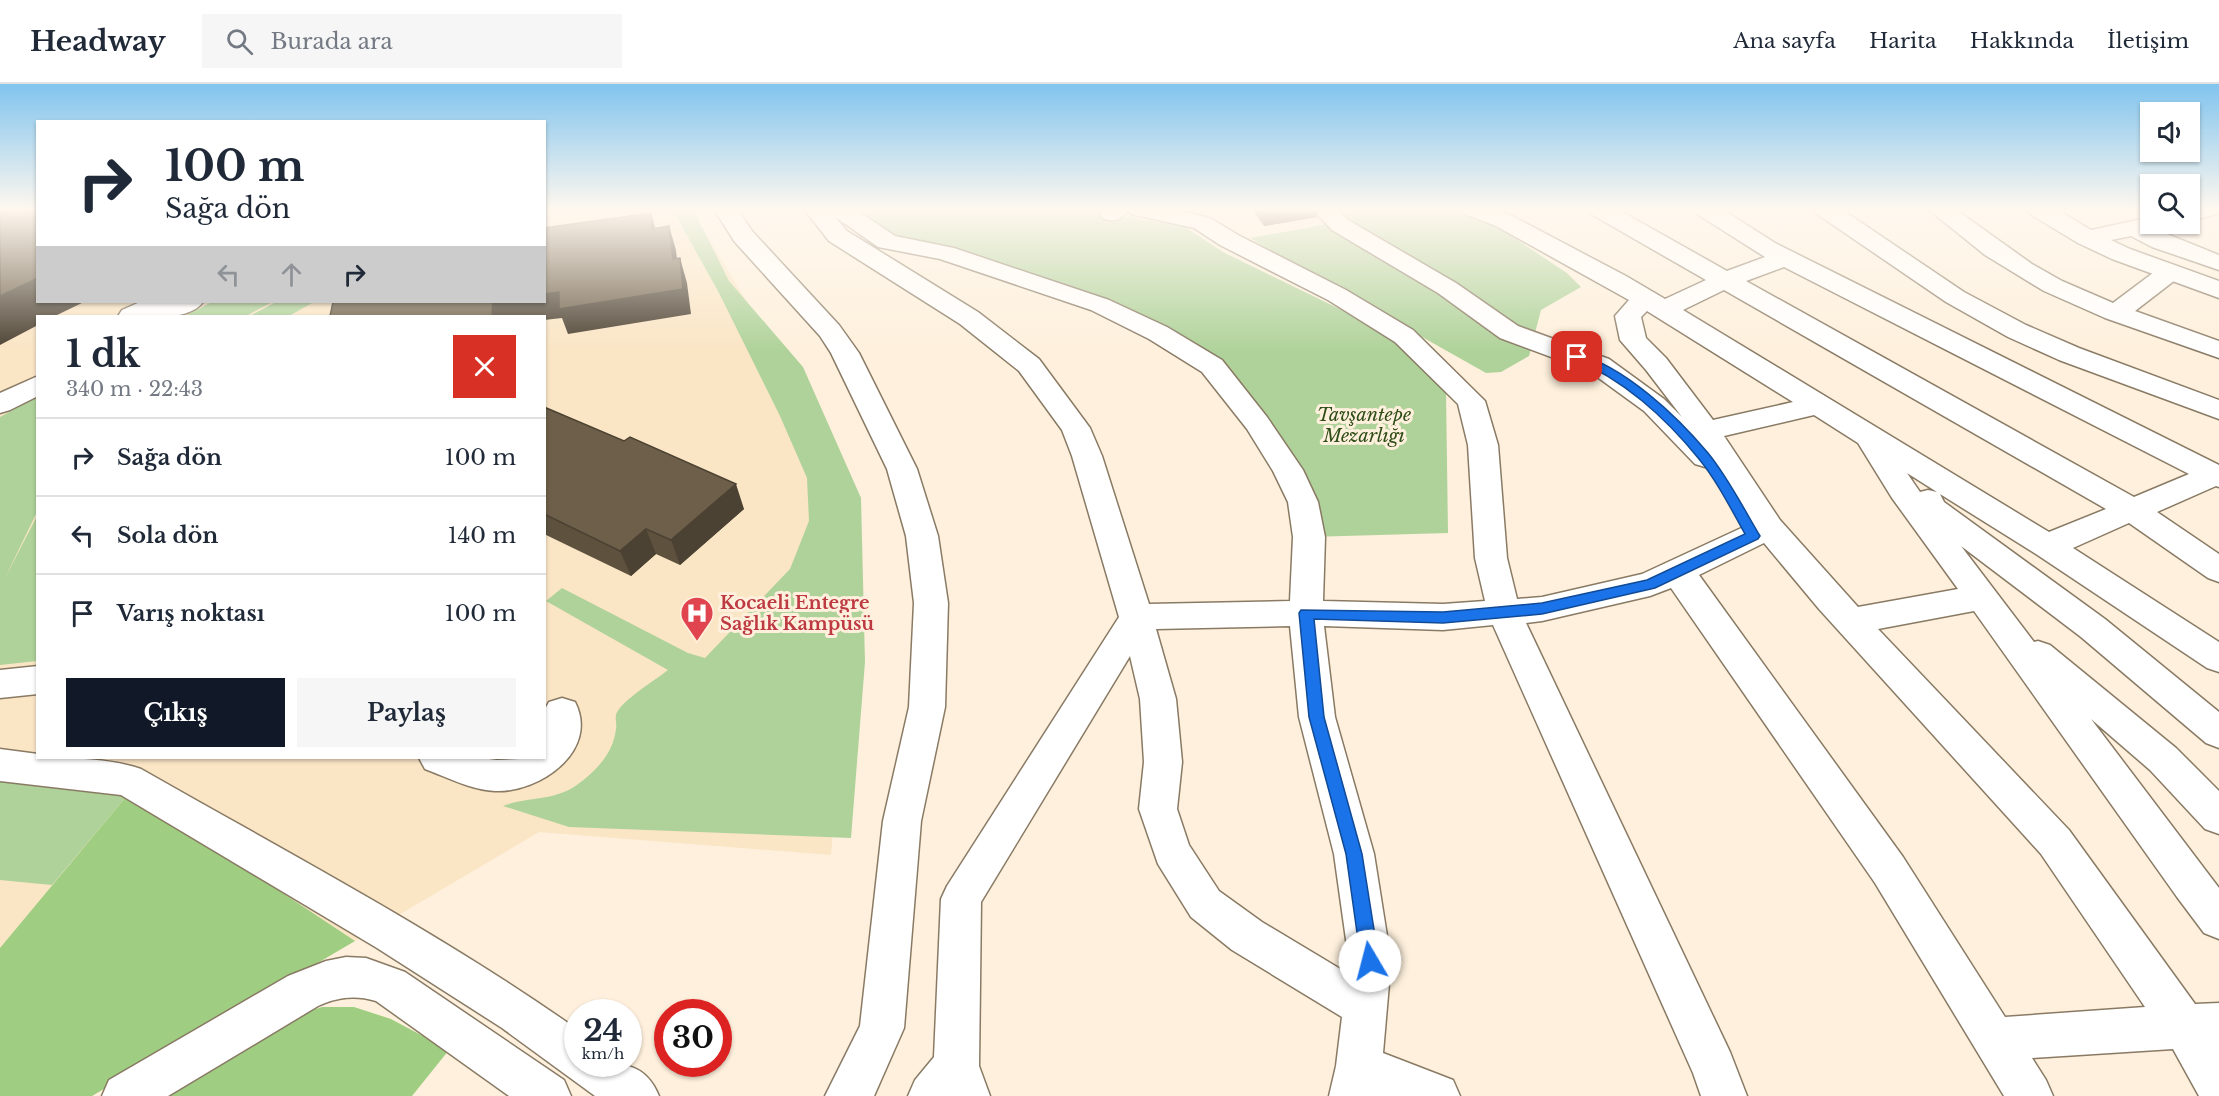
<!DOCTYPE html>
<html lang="tr">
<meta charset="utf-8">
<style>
:root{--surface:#fff;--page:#f6f6f7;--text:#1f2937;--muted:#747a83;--line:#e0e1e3;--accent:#111827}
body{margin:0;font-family:"Libre Baskerville",serif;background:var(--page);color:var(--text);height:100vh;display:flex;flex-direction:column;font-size:22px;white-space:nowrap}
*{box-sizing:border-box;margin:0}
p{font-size:20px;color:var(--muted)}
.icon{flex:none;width:33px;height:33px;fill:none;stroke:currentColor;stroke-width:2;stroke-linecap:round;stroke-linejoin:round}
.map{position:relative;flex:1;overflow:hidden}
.panel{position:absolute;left:36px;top:231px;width:510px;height:444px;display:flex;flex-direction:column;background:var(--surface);border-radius:0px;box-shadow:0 2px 4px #0004}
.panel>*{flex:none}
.hud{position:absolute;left:36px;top:36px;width:510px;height:183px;border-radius:0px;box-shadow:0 2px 4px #0004;background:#fff;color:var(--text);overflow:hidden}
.fabs{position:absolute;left:2140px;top:18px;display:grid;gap:12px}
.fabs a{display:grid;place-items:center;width:60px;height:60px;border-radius:0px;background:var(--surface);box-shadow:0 2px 4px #0004;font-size:30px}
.speed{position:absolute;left:564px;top:915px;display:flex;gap:12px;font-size:30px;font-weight:700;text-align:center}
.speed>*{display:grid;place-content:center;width:78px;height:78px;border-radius:50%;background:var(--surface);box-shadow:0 2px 4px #0004;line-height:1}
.speed small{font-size:15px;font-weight:400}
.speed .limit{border:9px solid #d22;background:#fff;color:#111}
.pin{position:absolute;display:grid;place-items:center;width:51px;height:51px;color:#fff;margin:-26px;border-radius:12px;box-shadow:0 3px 9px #0006}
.me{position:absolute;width:66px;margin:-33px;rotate:352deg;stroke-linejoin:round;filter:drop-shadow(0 0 4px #0008)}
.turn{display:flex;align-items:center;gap:21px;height:126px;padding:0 30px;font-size:27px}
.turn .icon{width:78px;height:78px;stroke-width:2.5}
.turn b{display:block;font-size:42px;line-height:51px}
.lanes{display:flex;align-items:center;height:57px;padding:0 30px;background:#0003;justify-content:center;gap:30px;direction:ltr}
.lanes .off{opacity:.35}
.round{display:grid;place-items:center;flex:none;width:63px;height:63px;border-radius:0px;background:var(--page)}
.overview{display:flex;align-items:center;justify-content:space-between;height:102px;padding:0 30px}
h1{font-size:36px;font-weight:700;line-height:45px}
.primary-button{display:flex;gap:12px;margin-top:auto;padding:12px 30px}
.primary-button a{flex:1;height:69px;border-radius:0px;background:var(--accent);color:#fff;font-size:24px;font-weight:700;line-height:69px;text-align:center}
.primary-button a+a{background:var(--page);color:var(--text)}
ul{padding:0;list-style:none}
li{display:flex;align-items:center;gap:18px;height:78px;padding:0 30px;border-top:2px solid var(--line)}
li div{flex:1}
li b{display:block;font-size:22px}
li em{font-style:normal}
header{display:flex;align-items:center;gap:36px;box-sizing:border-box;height:84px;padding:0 30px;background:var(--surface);border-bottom:2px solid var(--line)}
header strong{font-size:28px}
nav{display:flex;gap:33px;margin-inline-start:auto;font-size:21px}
.search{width:420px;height:54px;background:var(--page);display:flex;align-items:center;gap:15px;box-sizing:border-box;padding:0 21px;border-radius:0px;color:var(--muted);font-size:22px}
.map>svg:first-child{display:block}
.built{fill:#fae5c5;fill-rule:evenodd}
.green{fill:#afd29a}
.forest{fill:#9fce82}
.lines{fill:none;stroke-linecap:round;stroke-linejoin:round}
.minor-casing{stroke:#897a64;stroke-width:3}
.major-casing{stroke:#897a64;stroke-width:3}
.minor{fill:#fff;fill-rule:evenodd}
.major{fill:#fff;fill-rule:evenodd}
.wall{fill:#5e523f}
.shaded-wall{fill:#4c4233}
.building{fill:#6d5f49;stroke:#4c4233;stroke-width:1.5}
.route{fill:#1a73e8;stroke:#114b97;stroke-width:1.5}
.labels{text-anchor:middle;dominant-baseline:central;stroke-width:6;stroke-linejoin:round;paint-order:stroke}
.park-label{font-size:18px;font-style:italic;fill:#2e4c17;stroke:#fef0dc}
.health-label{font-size:18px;font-weight:bold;fill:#be3a42;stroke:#fef0dc;text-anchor:start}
</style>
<header>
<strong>Headway</strong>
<div class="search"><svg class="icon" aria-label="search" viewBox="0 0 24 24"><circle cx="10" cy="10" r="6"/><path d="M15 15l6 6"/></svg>Burada ara</div>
<nav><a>Ana sayfa</a><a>Harita</a><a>Hakkında</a><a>İletişim</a></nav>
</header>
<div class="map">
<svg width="2219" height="1012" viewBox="0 0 2219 1012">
<rect width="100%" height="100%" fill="#fef0dc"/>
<path class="built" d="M0,125l38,93h506l1,-93h146l96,160 72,158 -28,328 -292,-23 -447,264h-92zM38,232h506v442h-506z"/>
<path class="green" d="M672,125h21l36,72 74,86 58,131 4,164 -14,176 -282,-11 -66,-21c23,-9 48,-5 71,-19 20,-14 39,-32 42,-58 1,-4 -1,-10 0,-14 3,-13 41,-36 52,-45l-122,-69 16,-13 126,65 17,5 85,-89 19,-48 -2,-43 -27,-62 -62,-125z
M850,125h252l10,5 73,13 38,25 176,86 47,54 2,141 -139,4 -23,-87 -125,-119 -267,-95z
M1337,125h114l48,19 68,45 14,14 -40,23 -12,46 -28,16 -15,1 -202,-114 -34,-21 72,-13 17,-8z
M212,218h60l-26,14h-61z
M276,218h38l-25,14h-39z
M37,313v115l-33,68 33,-64v145l-37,4v-248z
M0,692l130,16 -78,93 -52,-5z"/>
<path class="forest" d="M130,708l225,149 -263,155h-92v-148z
M322,923h32l37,12 58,31 -37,46h-259l147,-82z"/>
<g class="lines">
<g class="minor-casing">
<path id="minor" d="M714,125h23l15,22 87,94 20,28 58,116 21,67 10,67 -3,104 -24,114 -17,207 -30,68h-49l35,-70 23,-205 26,-114 5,-104 -8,-67 -19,-67 -56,-116 -11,-17 -86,-95z
M804,125h51l40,27 59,12 155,52 58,27 55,33 45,57 36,53 15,32 7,35 -2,64 120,3 42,-3 -10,-43 -7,-113 -10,-41 -63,-62 -67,-42 -108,-55 -26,-17 -63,-14 -3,-4c-7,10 -13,12 -24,9l-4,-5 3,-5h70l37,9 28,17 108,55 67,40 72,71 13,44 9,113 10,41 25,-2 100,-23 108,-50 -37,-59 -8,2 -10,-3 -51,-53 -55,-40 -89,-33 -62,-45 -106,-63 -20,-21h25l11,11 108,63 62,43 91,33 55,40 18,18 -36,-47 -26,-30 -5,-24 14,-16 -133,-74 -31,-12 -3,-5h33l17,7 114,60 39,23 41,-19 -115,-66 -3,-5h29l110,62 38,-14 -68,-43 -3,-5h28l53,34 444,222v22l-3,-1 -59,26 62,42v28l-11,-4 -79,-55 -56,25 146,94v30l-12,-4 -171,-114 -96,-60 4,8 161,117 114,93v36l-13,-5 -125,-106 -120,-91 73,96 4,-1 12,4 126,103 43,43v43l-14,-5 -55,-59 -59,-51 128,169v51l-15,-6 -27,-36 -203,-286 -96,18 191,201 126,174 24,-1v93h-20l-26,-47 -141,9 14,22 7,16h-49l-129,-213 -204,-295 -21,8 -108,25 -16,2 204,429 17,44h-46l-8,-23 -200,-448 -50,5 -119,-4 11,91 39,137 17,107 -8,92 70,27 7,16h-131l7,-30 6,-49 -110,-67 -41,-33 -33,-53 -19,-55 5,-47 -4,-63 -10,-43 -149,246 -2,164 11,30h-82l7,-16 19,-23 7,-158 6,-13 172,-269 -47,-161 -10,-26 -43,-59 -59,-47 -131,-83zM834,132l44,31 62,12 151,51 58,29 53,33 45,57 26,42 15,31 5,35 -3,64 -141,3 -47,-148 -12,-28 -51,-69 -61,-47 -131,-81zM1784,183l405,207 -55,23 -388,-216zM1724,206l382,219 -57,23 -366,-222zM1647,227l146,91 -80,18 -47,-62 -20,-20 -5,-21zM1814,331l44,28 34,55 66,91 -100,18 -78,-87 -56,-84zM1907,389l30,19 -9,-2 -8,2zM1764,459l55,66 222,245 104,153 -140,10 -102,-160 -204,-282zM1290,542l9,91 35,137 15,107 -2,12 -85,-51 -43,-31 -30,-46 -12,-36 5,-47 -6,-63 -20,-70z
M1814,125h27l123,83 62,33 53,23 140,52v19l-160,-59 -51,-23 -62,-35 -129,-88z
M1928,125h27l77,55 30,17 51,22 48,-36 9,-2 9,2 3,5 -3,5 -44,34 84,30v17l-114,-40 -61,-27 -59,-36z
M2190,125h29l-2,5 -27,7z
M2151,133v7h13l-7,6 62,25v15l-67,-23 -21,-11 -44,9 -9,-2 -3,-5 3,-5z
M140,218h63c-14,20 -63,16 -85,14l4,-6z
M38,292v20l-28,14 -10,3v-20z
M38,582v28l-38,4v-28z
M562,614l13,4c25,49 -36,91 -80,89 -24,-1 -48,-14 -70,-22l-6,-11h61l17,2 47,-2v-47l5,-9z
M0,665l38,5v4c34,0 71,0 103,11 147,84 298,163 437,261v34c35,0 65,-7 81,32h-64l-93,-68 -125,-80 -256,-153 -121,-14z
M346,873l20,1 39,14 159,108 7,16h-62l-133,-95c-21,-6 -38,-4 -58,5l-150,90h-66l7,-16 179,-104 38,-15z"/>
</g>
<g class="major-casing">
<path id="major" d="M2027,125h29l40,24 34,16 89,32v17l-107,-39 -34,-16 -48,-29z"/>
</g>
<use href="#minor" class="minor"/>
<use href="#major" class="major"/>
</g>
<path class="wall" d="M1252,125h66l-1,8 -53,9z
M544,323l200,102 -64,56 -24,-11 -25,22 -87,-42z"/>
<path class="shaded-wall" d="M1266,125h52l-1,8 -53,9z
M651,129l7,24 -6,-8z
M669,142l7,24 4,34 -7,-25z
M680,174l7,25 4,31 -123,20 -6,-16 -18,2v-4h-52l1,-14h51v-8z
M38,194v24h46l-29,14h-17v9l-38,20v-49z
M736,400l8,25 -64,56 -9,-25z
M646,445l10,25 -25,22 -11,-25z"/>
<path class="building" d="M0,125h38v69l-38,18z
M651,129l1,16 17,-3 4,33 7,-1 3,31 -124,20v-17l-15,2v-66z
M333,218h165h-5l-1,14h-162z
M544,323l80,34 6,-4 106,47 -65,56 -25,-11 -26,22 -76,-37z"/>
<linearGradient id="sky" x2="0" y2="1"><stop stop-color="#81c4ee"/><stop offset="0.47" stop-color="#fff8ef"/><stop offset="1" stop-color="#fff8ef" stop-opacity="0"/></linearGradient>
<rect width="2219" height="267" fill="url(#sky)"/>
<path class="route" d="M1577,270c47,12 100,62 131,99 19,23 36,56 52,83l-2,3 -103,49 -113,26 -99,9 -129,-4 10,98 38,137 17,107 -3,5 -6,3 -6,-3 -3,-5 -15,-107 -37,-137 -10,-104 2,-3 142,2 99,-9 105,-23 98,-46c-14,-25 -28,-53 -46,-75 -33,-41 -77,-81 -126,-100l-2,-2z"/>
<defs>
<g id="hospital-pin" transform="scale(1.725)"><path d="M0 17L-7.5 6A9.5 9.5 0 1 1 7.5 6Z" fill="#e0444e" stroke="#fef0dc"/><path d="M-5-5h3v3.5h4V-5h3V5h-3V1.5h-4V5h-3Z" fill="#fff"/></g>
</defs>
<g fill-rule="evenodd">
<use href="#hospital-pin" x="697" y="529"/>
</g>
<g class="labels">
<g class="park-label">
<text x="1364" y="331">Tavşantepe<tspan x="1364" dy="21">Mezarlığı</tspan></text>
</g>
<g class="health-label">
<text x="720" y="519">Kocaeli Entegre<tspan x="720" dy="21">Sağlık Kampüsü</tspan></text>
</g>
</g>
</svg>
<div class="fabs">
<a><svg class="icon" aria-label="sound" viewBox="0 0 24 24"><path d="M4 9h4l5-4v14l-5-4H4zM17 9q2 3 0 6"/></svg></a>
<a><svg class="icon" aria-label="search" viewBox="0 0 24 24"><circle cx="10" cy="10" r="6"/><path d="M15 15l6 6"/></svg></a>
</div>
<div class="speed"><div>24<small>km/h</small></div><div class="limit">30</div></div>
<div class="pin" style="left:1577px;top:273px;background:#d93025"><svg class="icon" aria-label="arrive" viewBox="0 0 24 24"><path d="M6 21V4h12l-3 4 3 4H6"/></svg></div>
<svg class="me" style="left:1370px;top:877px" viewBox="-20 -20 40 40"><circle r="19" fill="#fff"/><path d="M0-13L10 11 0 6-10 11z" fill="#1a73e8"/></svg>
<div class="hud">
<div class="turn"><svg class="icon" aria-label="right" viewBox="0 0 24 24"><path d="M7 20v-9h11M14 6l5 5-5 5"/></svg><div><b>100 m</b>Sağa dön</div></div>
<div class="lanes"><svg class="icon off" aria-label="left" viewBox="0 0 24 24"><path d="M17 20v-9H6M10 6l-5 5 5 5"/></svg><svg class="icon off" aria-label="ahead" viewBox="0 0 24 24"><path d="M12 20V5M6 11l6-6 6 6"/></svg><svg class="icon" aria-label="right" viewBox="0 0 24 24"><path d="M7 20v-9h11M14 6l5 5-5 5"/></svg></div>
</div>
<section class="panel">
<div class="overview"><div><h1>1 dk</h1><p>340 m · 22:43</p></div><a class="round" style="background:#d93025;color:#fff"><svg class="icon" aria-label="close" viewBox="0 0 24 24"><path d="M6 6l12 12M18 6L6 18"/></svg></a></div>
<ul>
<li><svg class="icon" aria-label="right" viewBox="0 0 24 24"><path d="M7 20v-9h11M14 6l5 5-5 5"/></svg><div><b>Sağa dön</b></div><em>100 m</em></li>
<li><svg class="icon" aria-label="left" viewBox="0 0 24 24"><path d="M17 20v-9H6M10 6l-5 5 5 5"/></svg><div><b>Sola dön</b></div><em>140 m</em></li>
<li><svg class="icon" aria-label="arrive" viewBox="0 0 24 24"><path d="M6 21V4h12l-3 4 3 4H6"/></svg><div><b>Varış noktası</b></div><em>100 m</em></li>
</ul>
<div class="primary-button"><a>Çıkış</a><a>Paylaş</a></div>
</section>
</div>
